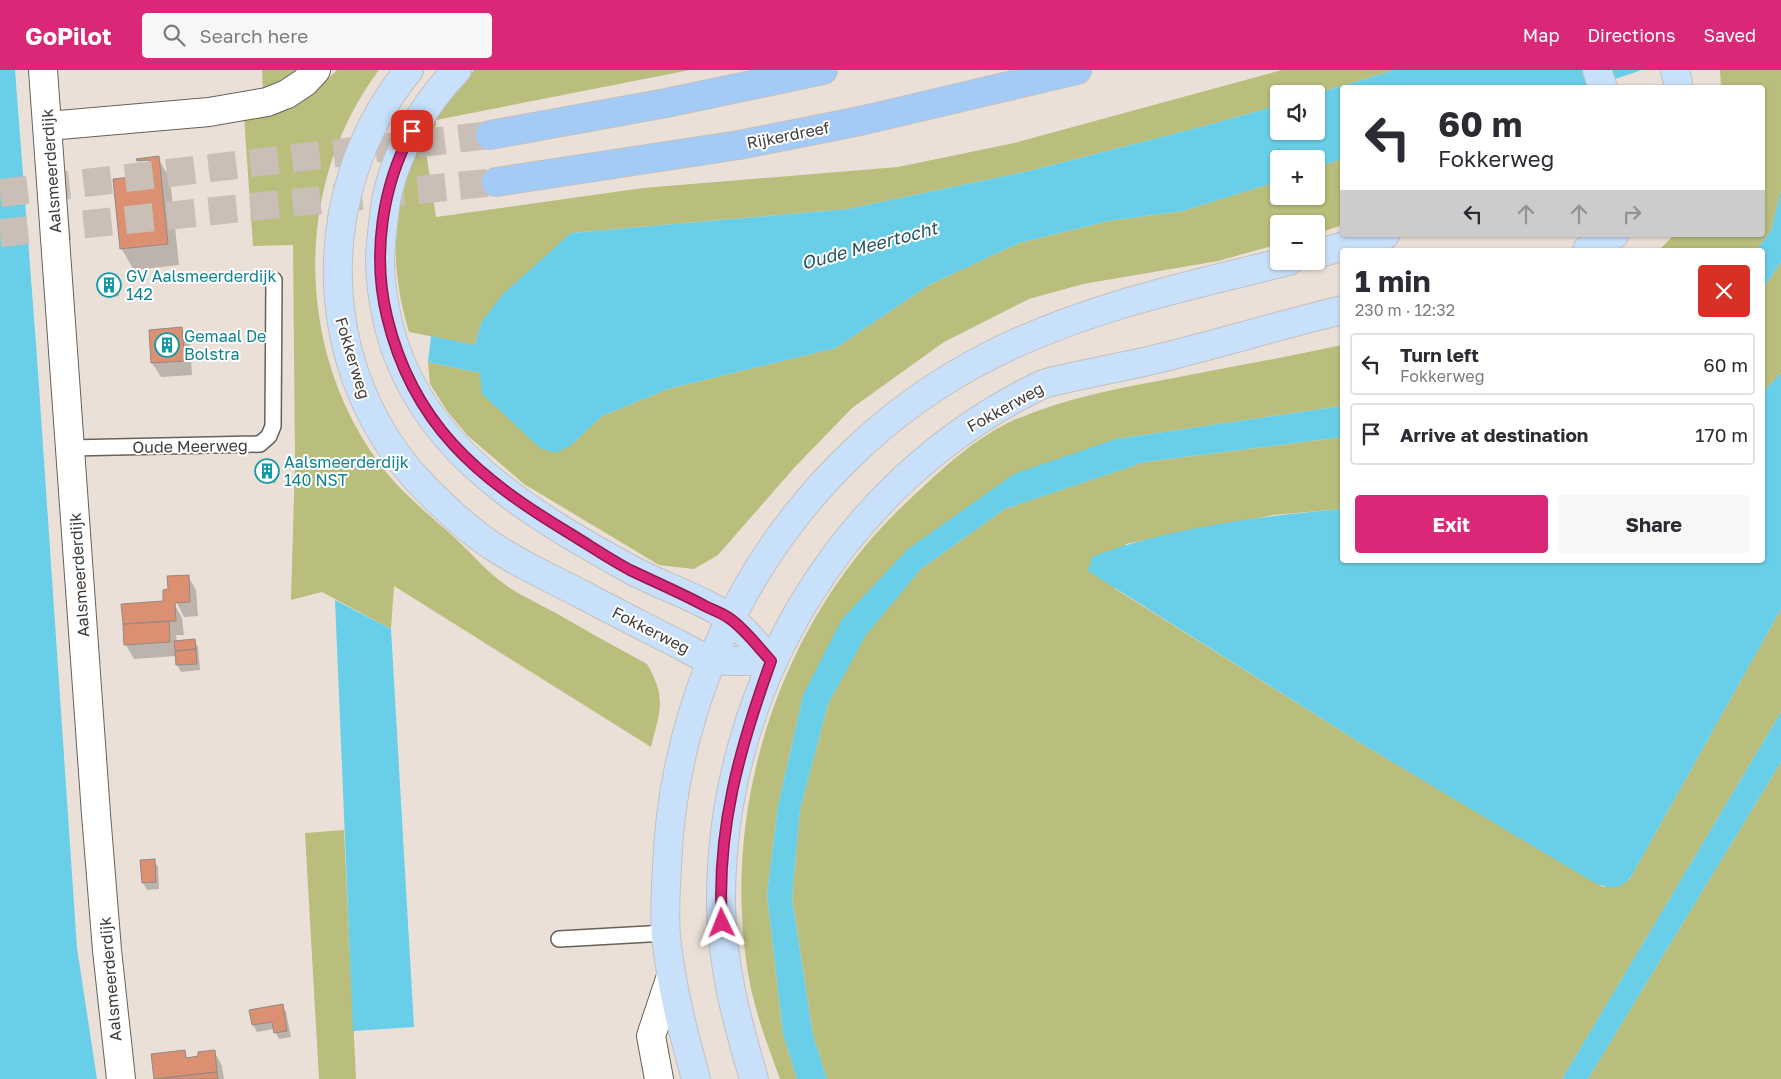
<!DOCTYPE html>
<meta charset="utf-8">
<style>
:root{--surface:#fff;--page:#f7f7f7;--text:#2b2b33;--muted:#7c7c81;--line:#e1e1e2;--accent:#db2777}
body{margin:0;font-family:"Golos Text",sans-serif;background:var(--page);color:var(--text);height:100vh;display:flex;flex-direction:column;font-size:19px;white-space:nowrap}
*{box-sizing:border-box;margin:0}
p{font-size:16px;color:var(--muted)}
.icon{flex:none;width:28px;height:28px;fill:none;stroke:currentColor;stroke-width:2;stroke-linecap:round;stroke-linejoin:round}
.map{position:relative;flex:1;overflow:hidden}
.details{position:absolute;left:1340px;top:178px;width:425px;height:315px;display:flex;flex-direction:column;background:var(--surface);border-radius:5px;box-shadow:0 1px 4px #0004}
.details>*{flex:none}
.top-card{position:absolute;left:1340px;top:15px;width:425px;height:152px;border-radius:5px;box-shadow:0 1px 4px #0004;background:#fff;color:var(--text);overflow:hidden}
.controls{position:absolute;left:1270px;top:15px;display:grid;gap:10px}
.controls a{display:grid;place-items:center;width:55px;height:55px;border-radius:5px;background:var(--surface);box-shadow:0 1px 4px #0004;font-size:25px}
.pin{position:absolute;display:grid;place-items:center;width:42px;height:42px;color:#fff;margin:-21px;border-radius:10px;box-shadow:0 2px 8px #0006}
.me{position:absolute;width:55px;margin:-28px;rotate:358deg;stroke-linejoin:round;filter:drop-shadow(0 0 4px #0008)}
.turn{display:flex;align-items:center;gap:18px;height:105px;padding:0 15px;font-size:22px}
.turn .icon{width:65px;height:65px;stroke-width:2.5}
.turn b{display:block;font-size:35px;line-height:42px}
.lanes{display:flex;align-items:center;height:48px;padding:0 15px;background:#0003;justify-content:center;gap:25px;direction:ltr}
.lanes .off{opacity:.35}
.round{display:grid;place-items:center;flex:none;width:52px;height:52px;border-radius:5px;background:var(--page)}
.summary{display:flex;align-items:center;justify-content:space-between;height:85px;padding:0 15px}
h1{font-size:30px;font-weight:700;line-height:38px}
.action{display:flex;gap:10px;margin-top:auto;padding:10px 15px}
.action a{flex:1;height:58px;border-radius:5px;background:var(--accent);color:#fff;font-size:20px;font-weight:700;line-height:58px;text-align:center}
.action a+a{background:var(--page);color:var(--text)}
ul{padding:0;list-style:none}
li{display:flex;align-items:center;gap:15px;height:62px;margin:0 10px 8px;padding:0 5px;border:2px solid var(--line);border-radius:5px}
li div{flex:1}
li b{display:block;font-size:19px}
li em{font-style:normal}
header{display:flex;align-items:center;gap:30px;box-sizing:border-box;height:70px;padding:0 25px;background:var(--accent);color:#fff}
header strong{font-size:24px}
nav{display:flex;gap:28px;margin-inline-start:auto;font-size:18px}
.search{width:350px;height:45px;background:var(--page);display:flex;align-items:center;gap:12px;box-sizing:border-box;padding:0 18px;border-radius:5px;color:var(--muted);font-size:19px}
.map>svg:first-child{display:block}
.green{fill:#b9be7c}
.water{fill:#69cfe8}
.shadow{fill:#0003}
.building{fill:#db9071;stroke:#968984}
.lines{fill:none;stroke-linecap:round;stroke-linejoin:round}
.highway-tunnel{stroke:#c9bfb7;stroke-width:28;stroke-dasharray:28 14;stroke-linecap:butt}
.lane-casing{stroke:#696058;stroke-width:18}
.street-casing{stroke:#696058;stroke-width:30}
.primary-casing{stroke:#c2c1bf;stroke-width:30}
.highway-casing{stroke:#c2c1bf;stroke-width:30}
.lane{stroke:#fff;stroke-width:15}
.street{stroke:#fff;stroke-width:28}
.primary{stroke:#c8e0fa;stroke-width:28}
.highway{stroke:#a4cbf6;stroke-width:28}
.route-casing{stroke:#8e194d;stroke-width:12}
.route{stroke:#db2777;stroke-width:9}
.labels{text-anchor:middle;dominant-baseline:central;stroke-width:4;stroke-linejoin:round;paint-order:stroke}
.street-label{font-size:16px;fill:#403c38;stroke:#fff}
.culture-label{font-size:16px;fill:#0d838f;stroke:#fff;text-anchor:start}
.water-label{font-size:18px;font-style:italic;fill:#285560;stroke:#fff}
</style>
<header>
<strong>GoPilot</strong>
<div class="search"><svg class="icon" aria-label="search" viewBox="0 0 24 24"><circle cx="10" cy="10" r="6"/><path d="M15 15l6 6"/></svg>Search here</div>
<nav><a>Map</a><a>Directions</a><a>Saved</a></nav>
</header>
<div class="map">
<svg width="1781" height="1009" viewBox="0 0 1781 1009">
<rect width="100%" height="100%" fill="#ebe0d7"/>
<path class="green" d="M262,0h37l-36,22z
M337,0h42c-85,113 -84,275 -3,389 21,30 51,54 78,78 17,16 34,36 53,49 15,10 32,18 47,26 31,18 62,35 93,52 20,34 13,47 4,83l-257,-161 -3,43 -69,-37 -31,8 4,-140 -2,-215 -40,1 -9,-129 27,-2 49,-28z
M474,0h216l-254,50v5l-11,21 11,71 207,-29 255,-21 116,-24 268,-73h113l-80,24h-36v11l-67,19 -183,47 -181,38 -277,24 -90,90 -6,22 -66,-13c-23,-76 -17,-144 23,-213 10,-18 28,-34 42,-49z
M1720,0h61v121l-10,40 -15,19h-97l15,-15h88v-147l-41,-1z
M1342,89v66l-26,9v-10h-37v20l-61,17 -135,23 -54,15 -85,43 -92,66 -58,60 -76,87 -24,14 -35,-4 -135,-81 -57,-49 -20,-24 -17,-27 -2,-22 52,11 90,73 32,-30 66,-27 168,-41 93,-63 90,-42 90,-22 74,-10 96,-30v15h37v-28z
M1781,192v111l-18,19v-103z
M1342,275v61l-226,33 -208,110 -105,146 -25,111 -11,88 16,140 14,45h-17c-11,-30 -22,-59 -29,-90 -35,-174 27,-368 158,-489 32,-30 65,-62 105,-80 52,-22 105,-32 160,-42 56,-11 113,-21 168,-33z
M1342,367v72l-69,6 -147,29 -12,44 245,154 244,145 26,-7 3,-5 149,-266v103l-219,367h-735l-14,-44 -21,-138 8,-87 28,-106 37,-69 56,-66 84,-60 140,-47z
M1781,692v317h-193z
M344,760l12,249h-37l-14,-246z"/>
<path class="water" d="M0,0h15l22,287 40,591 20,131h-97z
M1395,0h247l-51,17 -249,1v71l-26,9v-9h-37v22l-96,30 -74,10 -90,22 -90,42 -93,63 -168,41 -66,27 -32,30 -14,7 -16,-5 -58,-54 -2,-21 -52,-11 3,-26 44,9 6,-22 21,-28 69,-62 277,-24 181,-38 183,-47 67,-19v26h37l-1,-37z
M1781,121v71l-18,27 -1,-39h-6l15,-19z
M1781,303v236l-149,266c-10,16 -24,14 -39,7l-234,-140 -271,-171 4,-14c76,-29 170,-41 250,-48v51h420l1,-168z
M1342,336v31l-197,25 -140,47 -84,60 -55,66 -38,69 -28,106 -8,88 21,137 14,44h-30l-14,-45 -16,-140 11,-88 25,-111 39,-76 66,-70 106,-75 102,-35z
M335,530l56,29 23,398 -61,4z
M1781,642v50l-193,317h-26z"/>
<path class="shadow" d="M158,88l12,21 9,86 -45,5 -13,-22z
M115,211l4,7v8l-10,2 -4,-7z
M181,259l9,14 2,32 -31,2 -9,-14 -2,-32z
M272,396l4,7v10l-9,1 -4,-7z
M188,506l8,14 2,26 -14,1 -7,-14h-3l8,15 2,17h-8l1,7 17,-2 4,7 2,23 -19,2 -4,-7 -1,-9 -42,3 -8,-14 39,-43 4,-12z
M154,791l4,6 1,22 -12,1 -4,-7 -2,-21z
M282,935l4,7 5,25 -12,2 -5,-10 -17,3 -4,-7z
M184,981l4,8 12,-2 14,-6 8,15 2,13h-69l-2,-24z"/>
<path class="building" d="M159,86l9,88 -48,5 -7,-70 37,-4 -1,-15 -12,1 -1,-2z
M115,209l1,11 -12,1 -1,-10z
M182,257l3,34 -34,2 -2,-33z
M272,394l1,12 -11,1 -1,-12z
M189,505l1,27 -15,1 1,18 -53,3 -2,-20 42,-3v-11l5,-1 -1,-13z
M169,551l1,21 -46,3 -1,-21z
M195,569l1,10 -21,2 -1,-10z
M196,579l1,15 -21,1 -1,-14z
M155,789l1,23 -14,1 -2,-23z
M283,934l4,27 -13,2 -2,-11 -20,3 -3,-15z
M185,980l1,8 12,-2v-4l17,-2 2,22 -63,7 -3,-25z
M217,1002l1,7h-63z"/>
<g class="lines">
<path class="highway-tunnel" d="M0,123l490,-58
M0,163l496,-51"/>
<g class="lane-casing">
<path id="lane" d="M70,378l190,-4 9,-8 4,-10 1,-146
M559,869l107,-6"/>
</g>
<g class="street-casing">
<path id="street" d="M43,0l53,744 11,136 14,129
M48,56l161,-14 58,-10 20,-8 18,-12 11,-12
M659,1009l-8,-43 20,-60"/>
</g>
<g class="primary-casing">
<path id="primary" d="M409,0c-100,122 -95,306 17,419 21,21 43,42 68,58 28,19 61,33 91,49 30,16 60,31 91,47 11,5 23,14 35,16 19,4 41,1 60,2
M457,0c-32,33 -58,76 -69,121 -4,17 -5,35 -7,52 -3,27 1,54 7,80 30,124 135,187 240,245 30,17 73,30 101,50 16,11 29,29 42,43
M1597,0l6,18
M1675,0l4,18
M1587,180l27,-15
M1316,184l69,-19
M696,1009c-13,-47 -25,-94 -30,-143 -2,-23 0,-47 1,-70 8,-213 131,-413 322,-510 94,-48 198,-70 300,-95
M754,1009c-17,-57 -32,-113 -33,-173 -2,-218 121,-424 318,-520 10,-5 22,-6 33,-9 24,-5 48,-10 72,-15 67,-16 132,-36 198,-52"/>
</g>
<g class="highway-casing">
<path id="highway" d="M490,65l176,-32 157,-33
M496,112l243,-37 121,-24 217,-51"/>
</g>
<use href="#lane" class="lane"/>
<use href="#street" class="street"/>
<use href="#primary" class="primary"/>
<use href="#highway" class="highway"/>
</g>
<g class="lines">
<g class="route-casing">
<path id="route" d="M412,61c-30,55 -40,124 -25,186 26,108 91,161 182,216 20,12 40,26 61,37 25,12 51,23 75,36 8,4 17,7 24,12 16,11 29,29 42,43 -31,86 -55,169 -49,262"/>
</g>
<use href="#route" class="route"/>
</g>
<defs>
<g id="building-ring" transform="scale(1.25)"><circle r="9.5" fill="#fff" stroke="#0f9aa8" stroke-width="1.5"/><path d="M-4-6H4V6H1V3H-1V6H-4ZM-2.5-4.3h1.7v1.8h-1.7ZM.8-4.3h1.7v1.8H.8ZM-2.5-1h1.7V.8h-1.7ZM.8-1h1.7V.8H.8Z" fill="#0f9aa8"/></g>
</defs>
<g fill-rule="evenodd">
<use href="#building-ring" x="109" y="215"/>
<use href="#building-ring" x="167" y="275"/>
<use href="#building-ring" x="267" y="401"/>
</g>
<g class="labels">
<g class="street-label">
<text transform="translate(788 65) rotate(-11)">Rijkerdreef</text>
<text transform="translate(51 101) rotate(-94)">Aalsmeerderdijk</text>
<text transform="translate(353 288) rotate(73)">Fokkerweg</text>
<text transform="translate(1005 337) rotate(-29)">Fokkerweg</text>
<text transform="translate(190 376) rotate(-1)">Oude Meerweg</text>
<text transform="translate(79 505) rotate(-94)">Aalsmeerderdijk</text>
<text transform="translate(651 560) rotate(27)">Fokkerweg</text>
<text transform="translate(110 909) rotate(-95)">Aalsmeerderdijk</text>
</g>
<g class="culture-label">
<text x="126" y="206">GV Aalsmeerderdijk<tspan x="126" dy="18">142</tspan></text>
<text x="184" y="266">Gemaal De<tspan x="184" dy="18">Bolstra</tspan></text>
<text x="284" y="392">Aalsmeerderdijk<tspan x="284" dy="18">140 NST</tspan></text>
</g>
<g class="water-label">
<text transform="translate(869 175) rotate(-15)">Oude Meertocht</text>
</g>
</g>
</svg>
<div class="controls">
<a><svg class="icon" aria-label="sound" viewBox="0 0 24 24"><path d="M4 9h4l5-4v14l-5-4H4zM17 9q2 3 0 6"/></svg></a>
<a>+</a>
<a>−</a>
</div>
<div class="pin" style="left:412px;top:61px;background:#d93025"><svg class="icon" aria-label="arrive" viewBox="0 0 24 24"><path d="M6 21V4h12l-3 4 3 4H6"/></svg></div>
<svg class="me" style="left:722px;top:853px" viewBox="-20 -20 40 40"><path d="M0-17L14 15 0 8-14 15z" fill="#db2777" stroke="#fff" stroke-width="4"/></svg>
<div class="top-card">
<div class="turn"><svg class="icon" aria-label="left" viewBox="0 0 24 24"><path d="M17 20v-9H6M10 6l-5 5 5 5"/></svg><div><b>60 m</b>Fokkerweg</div></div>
<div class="lanes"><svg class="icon" aria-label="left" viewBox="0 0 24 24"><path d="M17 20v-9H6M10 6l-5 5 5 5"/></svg><svg class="icon off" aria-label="ahead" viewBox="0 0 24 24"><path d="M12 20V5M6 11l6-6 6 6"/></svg><svg class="icon off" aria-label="ahead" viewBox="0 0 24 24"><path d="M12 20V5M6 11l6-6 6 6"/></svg><svg class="icon off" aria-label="right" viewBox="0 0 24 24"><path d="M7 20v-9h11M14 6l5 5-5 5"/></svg></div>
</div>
<section class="details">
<div class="summary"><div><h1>1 min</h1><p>230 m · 12:32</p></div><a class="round" style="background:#d93025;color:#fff"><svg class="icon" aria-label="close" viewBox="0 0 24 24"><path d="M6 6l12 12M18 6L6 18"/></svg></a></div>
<ul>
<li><svg class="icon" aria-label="left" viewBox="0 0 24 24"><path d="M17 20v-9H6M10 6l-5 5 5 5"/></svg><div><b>Turn left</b><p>Fokkerweg</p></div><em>60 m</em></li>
<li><svg class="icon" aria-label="arrive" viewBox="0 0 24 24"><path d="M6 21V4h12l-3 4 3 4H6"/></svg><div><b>Arrive at destination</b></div><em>170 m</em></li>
</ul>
<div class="action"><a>Exit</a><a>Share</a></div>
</section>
</div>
